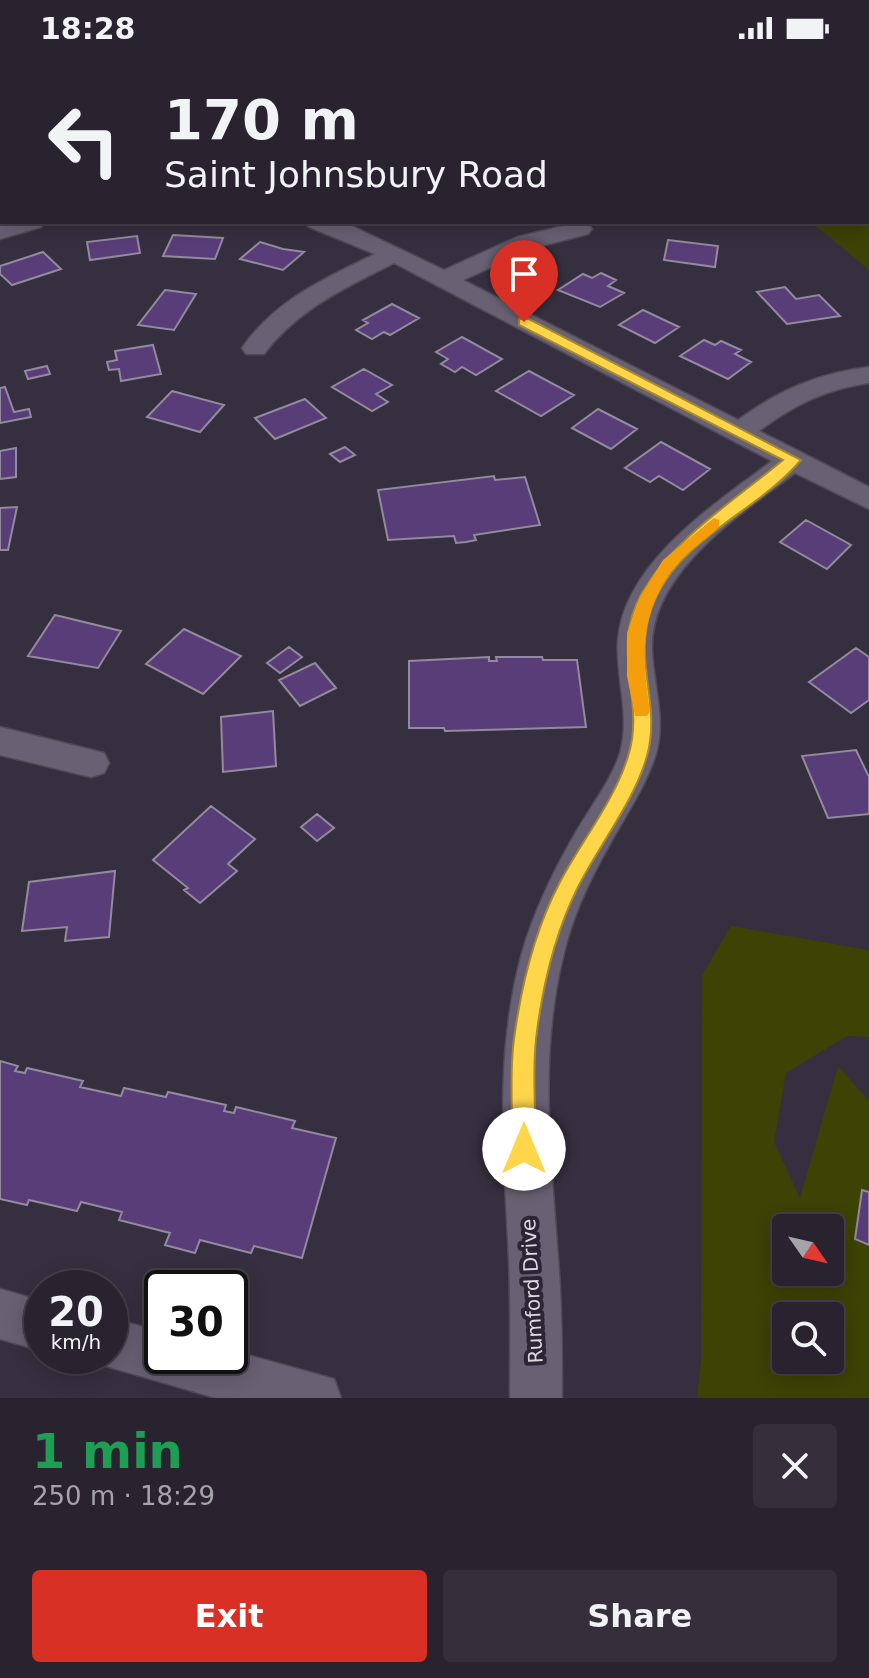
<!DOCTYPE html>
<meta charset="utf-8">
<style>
:root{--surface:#28232f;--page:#342f3b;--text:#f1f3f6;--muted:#a5a4aa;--line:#44404b;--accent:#d93025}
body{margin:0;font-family:"DejaVu Sans",sans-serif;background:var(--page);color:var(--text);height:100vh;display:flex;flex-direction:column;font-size:30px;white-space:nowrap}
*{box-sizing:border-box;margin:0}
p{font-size:26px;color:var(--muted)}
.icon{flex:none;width:44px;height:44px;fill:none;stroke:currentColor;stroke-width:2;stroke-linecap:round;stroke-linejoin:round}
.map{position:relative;height:1342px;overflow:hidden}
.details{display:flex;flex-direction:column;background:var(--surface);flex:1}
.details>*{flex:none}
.hud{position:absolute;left:0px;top:0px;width:870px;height:168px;box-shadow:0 4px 20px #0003,0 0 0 2px var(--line);background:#28232f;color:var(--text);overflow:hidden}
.needle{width:52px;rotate:124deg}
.fabs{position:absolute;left:772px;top:1158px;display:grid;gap:16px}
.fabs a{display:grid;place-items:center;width:72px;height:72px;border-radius:8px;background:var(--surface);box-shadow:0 4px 20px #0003,0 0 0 2px var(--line);font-size:40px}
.speed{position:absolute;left:24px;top:1214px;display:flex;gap:16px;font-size:40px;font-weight:700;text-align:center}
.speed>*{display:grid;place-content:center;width:104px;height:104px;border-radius:50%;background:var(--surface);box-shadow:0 4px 20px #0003,0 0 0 2px var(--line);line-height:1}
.speed small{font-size:20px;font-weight:400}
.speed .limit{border:4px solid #111;border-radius:12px;background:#fff;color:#111}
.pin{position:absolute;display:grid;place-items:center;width:68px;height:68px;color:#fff;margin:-82px -34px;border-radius:50% 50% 50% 0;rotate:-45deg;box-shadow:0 0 8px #0007}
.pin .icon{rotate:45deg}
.me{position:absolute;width:88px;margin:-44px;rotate:0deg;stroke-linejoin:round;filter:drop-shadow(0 0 6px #0008)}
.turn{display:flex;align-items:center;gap:28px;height:168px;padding:0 32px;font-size:36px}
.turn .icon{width:104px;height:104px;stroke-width:2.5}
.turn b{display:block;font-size:56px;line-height:68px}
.round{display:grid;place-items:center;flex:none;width:84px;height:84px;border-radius:8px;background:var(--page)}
.summary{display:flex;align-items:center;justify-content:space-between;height:136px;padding:0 32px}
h1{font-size:48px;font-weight:700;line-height:60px;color:#1e9e55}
.primary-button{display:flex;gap:16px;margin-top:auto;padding:16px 32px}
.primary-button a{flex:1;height:92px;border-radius:8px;background:var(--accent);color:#fff;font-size:32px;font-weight:700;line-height:92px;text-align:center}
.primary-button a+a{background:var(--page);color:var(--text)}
.status{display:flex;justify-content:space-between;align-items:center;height:56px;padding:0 40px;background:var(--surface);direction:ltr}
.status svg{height:22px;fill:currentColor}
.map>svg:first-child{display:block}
.green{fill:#3c4305;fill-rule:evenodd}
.building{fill:#583d78;stroke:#928a9d;stroke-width:2}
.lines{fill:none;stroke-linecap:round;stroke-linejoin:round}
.minor-casing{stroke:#504a57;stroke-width:3}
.minor{fill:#686173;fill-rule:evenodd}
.route{fill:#ffd54a;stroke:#a68a30;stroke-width:2}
.slow{fill:#f59e0b}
.labels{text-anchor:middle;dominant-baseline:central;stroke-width:8;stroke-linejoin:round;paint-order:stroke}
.street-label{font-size:20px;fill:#dedae4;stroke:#2c2535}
</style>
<div class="status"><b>18:28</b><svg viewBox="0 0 49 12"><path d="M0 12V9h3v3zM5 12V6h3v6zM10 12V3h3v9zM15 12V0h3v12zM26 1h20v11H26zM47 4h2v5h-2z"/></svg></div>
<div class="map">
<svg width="869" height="1342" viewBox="0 0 869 1342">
<rect width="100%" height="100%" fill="#362f3f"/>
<path class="green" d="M0,0h869v214l-49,-41 -15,-7h63v-164h-866l-2,21z
M731,870l138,24v87l-22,-1 -61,37 -12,69 26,56 38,-132 31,35v297h-172l4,-38 1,-385zM786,1172h44v44h-44zM786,1260h44v44h-44z"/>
<path class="building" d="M173,179l50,3 -8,21 -52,-3z
M137,180l3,17 -50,7 -3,-18z
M668,184l50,6 -3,21 -51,-7z
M260,186l23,7 21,3 -21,18 -43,-11z
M43,196l18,17 -49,16 -12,-11v-8z
M601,217l15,7 -8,6 16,7 -24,14 -42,-17 25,-16 9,4z
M785,231l11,12 23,-4 21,21 -53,8 -30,-32z
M165,234l31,4 -22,36 -36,-5z
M392,248l27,14 -29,17 -6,-3 -12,7 -16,-9 12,-7 -5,-3z
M643,254l36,17 -24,16 -36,-18z
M462,281l40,22 -26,16 -14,-8 -7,5 -14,-8 7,-5 -12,-7z
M704,284l11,5 6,-4 20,9 -6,4 16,8 -23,17 -48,-23z
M153,289l8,29 -40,7 -2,-12 -10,1 -2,-8 10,-2 -2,-9z
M47,310l3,8 -22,5 -3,-8z
M364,313l28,16 -16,9 12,8 -16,9 -40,-24z
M529,315l45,24 -33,21 -45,-25z
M5,331l9,25 15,-3 2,8 -31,6v-35z
M172,335l52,14 -24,27 -53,-15z
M305,343l21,19 -51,21 -20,-21z
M598,353l39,20 -26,20 -39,-21z
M661,386l49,27 -27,21 -24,-14 -9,6 -25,-14z
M345,391l10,8 -15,7 -10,-8z
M16,392v29l-16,2v-28z
M494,420l1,4 30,-3 15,48 -66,10 2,5 -10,2 -10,1 -2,-7 -66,4 -10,-50z
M17,451l-9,43h-8v-42z
M806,464l45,25 -24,24 -47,-27z
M55,559l66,16 -23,37 -70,-12z
M184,573l57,27 -38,38 -57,-30z
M289,591l13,10 -22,16 -13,-10z
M856,592l13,9v43l-18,13 -42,-31z
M489,601v4h8l-1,-4h46l1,3h34l9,67 -141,4 -1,-3h-35v-67z
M315,607l21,25 -36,18 -21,-26z
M273,655l3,55 -53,6 -2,-55z
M856,694l13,27v37l-41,4 -26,-62z
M211,750l44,33 -27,25 9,7 -37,32 -16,-13 4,-2 -35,-28z
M317,758l17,14 -17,13 -16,-14z
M115,815l-6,66 -44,4 2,-14 -45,4 7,-49z
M0,1005l18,5 -3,5 10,2 2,-5 56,13 -3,6 41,9 3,-8 42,9 2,-5 58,13 -2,6 10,2 2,-6 59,14 -3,7 44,10 -34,120 -48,-12 -3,7 -51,-13 -5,13 -30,-8 5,-12 -51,-13 3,-8 -41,-10 -4,9 -48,-11 -2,5 -27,-6z
M862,1134l7,2v53l-14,-6z"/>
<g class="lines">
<g class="minor-casing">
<path id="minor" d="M8,166h37l-4,5 -41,12v-15z
M305,166h35l12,4 92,44 73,-33 63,-15 8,2 4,5 -4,5 -54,14 -71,32 275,140c41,-30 81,-47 131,-53v16c-43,6 -75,22 -110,48l110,56v22l-74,-36c-54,41 -145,99 -143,176 1,36 15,72 3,108 -10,30 -29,58 -44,85 -20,35 -38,72 -47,111 -26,102 -13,203 -6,306 4,47 4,93 4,139h-52c0,-46 1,-93 -1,-139 -5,-103 -15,-205 13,-306 12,-42 32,-83 54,-121 15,-26 35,-51 44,-79 11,-39 -5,-76 -2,-114 7,-77 98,-136 154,-178l-378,-198c-49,25 -96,46 -130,91h-18l-4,-6c33,-48 82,-69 133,-94l-66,-27z
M0,671l104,26 5,10 -5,10 -13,4 -91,-22z
M0,1233l42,12v50l-42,-12z
M110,1262l52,14v24h68v-6l104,29 7,19h-125l-124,-36 -3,-6h21z"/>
</g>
<use href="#minor" class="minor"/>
</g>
<path class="route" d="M519,263h10l272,141c-42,50 -116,76 -145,137 -27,57 5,102 -8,155 -11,46 -49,93 -70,135 -23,46 -36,102 -42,152 -4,36 0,74 0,110l-4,8 -8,3 -9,-3 -3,-8c1,-36 -3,-75 2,-110 7,-52 21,-110 46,-157 22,-42 56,-83 69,-129 16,-54 -20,-103 13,-160 32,-55 93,-93 141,-133l-264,-135z"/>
<path class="slow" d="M714,462l5,2v7c-14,13 -34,26 -46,42 -34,46 -31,89 -23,142l-3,5h-12l-8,-40v-43l13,-36 23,-37z"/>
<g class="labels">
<g class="street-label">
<text transform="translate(532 1235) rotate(-93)">Rumford Drive</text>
</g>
</g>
</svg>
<div class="fabs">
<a><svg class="needle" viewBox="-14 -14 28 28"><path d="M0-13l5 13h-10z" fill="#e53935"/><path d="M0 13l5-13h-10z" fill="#a5a4aa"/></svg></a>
<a><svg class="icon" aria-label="search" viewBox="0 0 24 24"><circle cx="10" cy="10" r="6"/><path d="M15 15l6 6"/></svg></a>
</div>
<div class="speed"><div>20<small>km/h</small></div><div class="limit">30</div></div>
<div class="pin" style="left:524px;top:266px;background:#d93025"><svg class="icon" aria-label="arrive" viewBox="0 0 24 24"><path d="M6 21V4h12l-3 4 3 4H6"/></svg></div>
<svg class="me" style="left:524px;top:1093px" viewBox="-20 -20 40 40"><circle r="19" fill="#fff"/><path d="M0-13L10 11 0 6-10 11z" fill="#ffd54a"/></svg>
<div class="hud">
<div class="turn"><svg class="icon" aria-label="left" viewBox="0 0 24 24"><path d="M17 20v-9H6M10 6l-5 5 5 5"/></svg><div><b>170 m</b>Saint Johnsbury Road</div></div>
</div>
</div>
<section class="details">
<div class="summary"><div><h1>1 min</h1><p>250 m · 18:29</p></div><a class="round"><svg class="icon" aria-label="close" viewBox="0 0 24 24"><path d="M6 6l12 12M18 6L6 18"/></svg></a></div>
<div class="primary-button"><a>Exit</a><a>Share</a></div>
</section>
